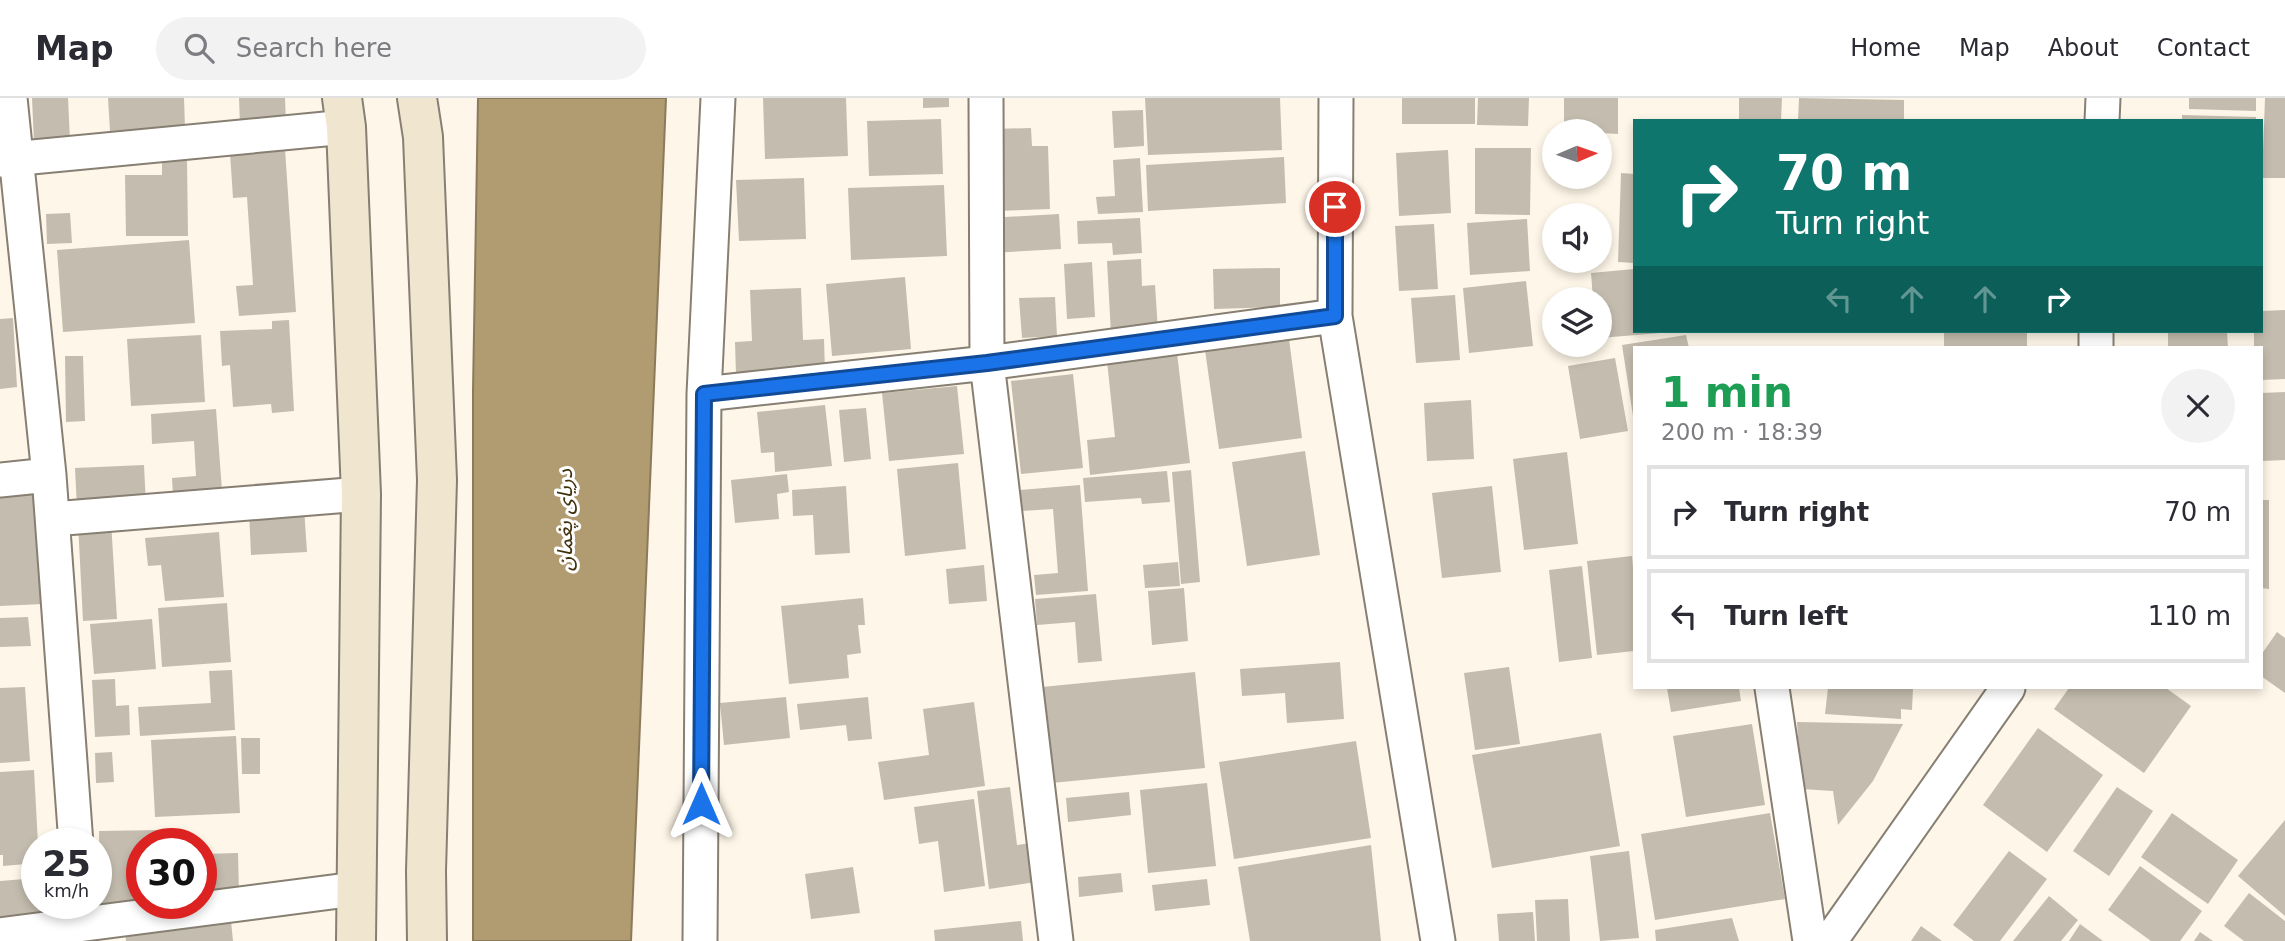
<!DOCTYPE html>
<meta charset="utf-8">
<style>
:root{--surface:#fff;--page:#f2f2f3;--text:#2b2b33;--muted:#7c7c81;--line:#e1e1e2}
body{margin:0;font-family:"DejaVu Sans","Noto Sans Arabic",sans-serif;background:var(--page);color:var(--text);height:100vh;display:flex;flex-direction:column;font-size:26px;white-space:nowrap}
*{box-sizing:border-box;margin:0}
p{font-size:23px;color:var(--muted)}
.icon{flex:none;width:38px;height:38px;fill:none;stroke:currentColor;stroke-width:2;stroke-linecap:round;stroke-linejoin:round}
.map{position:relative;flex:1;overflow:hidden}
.panel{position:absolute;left:1633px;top:248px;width:630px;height:343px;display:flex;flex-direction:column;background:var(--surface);border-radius:0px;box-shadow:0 4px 10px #0003}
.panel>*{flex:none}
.top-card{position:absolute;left:1633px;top:21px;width:630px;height:214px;border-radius:0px;box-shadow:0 4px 10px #0003;background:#0f766e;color:#fff;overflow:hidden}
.needle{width:46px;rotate:88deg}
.buttons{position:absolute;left:1542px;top:21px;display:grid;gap:14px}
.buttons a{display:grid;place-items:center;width:70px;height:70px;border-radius:50%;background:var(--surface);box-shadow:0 4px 10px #0003;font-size:35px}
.speed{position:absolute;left:21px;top:730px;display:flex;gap:14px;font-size:35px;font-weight:700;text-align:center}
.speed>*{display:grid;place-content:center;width:91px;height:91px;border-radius:50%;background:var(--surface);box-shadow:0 4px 10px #0003;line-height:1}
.speed small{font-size:18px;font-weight:400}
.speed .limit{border:10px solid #d22;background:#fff;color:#111}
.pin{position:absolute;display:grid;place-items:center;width:60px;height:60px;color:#fff;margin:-30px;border:4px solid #fff;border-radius:50%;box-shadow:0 2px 7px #0007}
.me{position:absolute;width:77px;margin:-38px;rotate:0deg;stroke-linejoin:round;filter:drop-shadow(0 0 5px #0008)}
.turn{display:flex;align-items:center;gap:24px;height:147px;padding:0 28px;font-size:32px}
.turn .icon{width:91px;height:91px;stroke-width:2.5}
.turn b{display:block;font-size:49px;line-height:60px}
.lanes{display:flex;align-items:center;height:66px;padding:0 28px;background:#0003;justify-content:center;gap:35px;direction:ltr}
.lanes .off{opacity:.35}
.round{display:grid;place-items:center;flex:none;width:74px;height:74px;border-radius:37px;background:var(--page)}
.summary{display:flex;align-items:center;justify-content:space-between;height:119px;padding:0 28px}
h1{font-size:42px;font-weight:800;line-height:52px;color:#1e9e55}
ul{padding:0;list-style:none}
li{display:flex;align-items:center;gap:21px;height:94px;margin:0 14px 10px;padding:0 14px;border:4px solid var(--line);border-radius:0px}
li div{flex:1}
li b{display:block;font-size:26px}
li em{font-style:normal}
header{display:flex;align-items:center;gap:42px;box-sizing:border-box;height:98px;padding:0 35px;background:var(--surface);border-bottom:2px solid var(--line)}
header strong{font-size:33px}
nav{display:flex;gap:38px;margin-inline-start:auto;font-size:24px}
.search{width:490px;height:63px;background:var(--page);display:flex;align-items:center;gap:18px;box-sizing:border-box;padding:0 24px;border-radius:38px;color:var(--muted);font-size:26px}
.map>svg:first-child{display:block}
.water{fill:#b19b70;stroke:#8b7b5b;stroke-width:2}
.building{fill:#c4bdaf}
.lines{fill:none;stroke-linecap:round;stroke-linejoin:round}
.minor-casing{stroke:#867f72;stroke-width:37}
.secondary-casing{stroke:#867f72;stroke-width:42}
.minor{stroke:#fff;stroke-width:33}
.secondary{stroke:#f0e5cf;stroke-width:38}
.route-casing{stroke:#114b97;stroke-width:18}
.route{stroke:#1a73e8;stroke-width:12}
.labels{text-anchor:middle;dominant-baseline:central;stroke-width:6;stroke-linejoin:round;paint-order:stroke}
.water-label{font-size:21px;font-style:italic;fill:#41310c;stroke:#fff}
</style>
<header>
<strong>Map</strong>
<div class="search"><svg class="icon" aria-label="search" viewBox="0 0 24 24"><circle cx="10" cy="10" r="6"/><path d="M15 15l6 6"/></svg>Search here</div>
<nav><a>Home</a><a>Map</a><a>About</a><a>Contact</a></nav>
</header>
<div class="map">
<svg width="2285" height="843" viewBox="0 0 2285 843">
<rect width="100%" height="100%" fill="#fef6e8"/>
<path class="water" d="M478,0h188l-35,843h-158v-550z"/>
<path class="building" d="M32,0h36l2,43 -36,2z
M108,0h76l1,30 -75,3z
M239,0h46l1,26 -46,1z
M763,0h83l2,58 -83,3z
M923,0h26v9l-26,1z
M1145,0h135l2,52 -134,5z
M1402,0h73v26h-73z
M1478,0h51l-1,28 -51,-1z
M1564,0h54v36l-54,-3z
M1739,0h43l-1,23h-42z
M1799,0l105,2v21h-106z
M2189,0h67v13l-67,-2z
M2265,0h20v80h-23z
M1143,12l1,36 -30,2 -2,-37z
M2182,17l74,2v4h-74z
M941,21l2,55 -74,2 -2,-55z
M1031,30l1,18h16l2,63 -55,2 -3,-82z
M1475,50h56l-1,67 -55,-1z
M285,51l11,163 -57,4 -3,-30 17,-1 -6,-88 -14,1 -3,-45z
M1448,52l3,63 -52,3 -3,-63z
M1284,59l2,46 -138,8 -2,-46z
M1140,60l3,54 -45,2 -2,-17 19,-1 -2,-36z
M187,61l1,77h-62l-1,-61h37v-15z
M1621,75l13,1v89l-16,-1z
M804,80l2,61 -67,2 -3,-61z
M944,87l3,71 -96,4 -3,-72z
M70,115l2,30 -25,1 -1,-30z
M1059,116l2,35 -71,4 -2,-35z
M1140,120l2,35 -29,2 -1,-12 -34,1 -1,-23z
M1527,121l3,52 -60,4 -3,-52z
M1434,126l4,65 -39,2 -4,-65z
M189,142l6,83 -132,9 -6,-82z
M1141,161l1,27 13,-1 3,46 -47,3 -4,-73z
M1092,164l3,55 -28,2 -3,-55z
M1280,170v39l-66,2 -1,-40z
M1634,171v62h26v2l-60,5v-39h-7l-2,-26z
M905,179l6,72 -79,7 -6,-72z
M1526,183l7,65 -64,7 -6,-65z
M801,190l2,52 21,-1 1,33 -89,3 -1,-33 17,-1 -2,-51z
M1455,197l5,65 -44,3 -5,-65z
M1055,199l2,39 -35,2 -3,-40z
M2285,212v69l-24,1v-32h-7v-17h7v-20z
M13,220l4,69 -17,2v-70z
M289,222l5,91 -22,2 -1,-9 -38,3 -3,-42 -8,1 -2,-35 52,-2v-8z
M1944,233h83v17h-83z
M2168,233h59l1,17h-60z
M201,237l4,67 -74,4 -4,-67z
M1686,237l3,13h-55l-1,68 -11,-71z
M1289,241l13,99 -83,11 -14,-99z
M1177,255l13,110 -100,12 -3,-35 28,-3 -8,-76z
M65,258h18l2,65 -19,1z
M1615,260l13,73 -48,8 -12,-73z
M1073,276l10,94 -62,6 -10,-93z
M957,288l7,68 -75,7 -7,-68z
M2285,294v68l-24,1v-68z
M1471,302l3,59 -47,2 -3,-58z
M825,307l7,61 -57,6 -1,-20 -13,1 -4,-41z
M866,310l5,51 -27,3 -5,-52z
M216,311l6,82 -49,4 -1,-17 24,-2 -2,-35 -42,3 -1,-30z
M1305,353l15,104 -73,11 -15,-104z
M1567,354l11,92 -54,6 -11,-91z
M958,365l8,86 -61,7 -8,-87z
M144,367l2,40 -69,4 -2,-41z
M1191,372l9,112 -19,2 -9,-112z
M1167,373l3,31 -28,2 -1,-6 -56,4 -2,-24z
M787,376l2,18 -12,2 2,25 -44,4 -4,-43z
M35,387l8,119 -43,2v-119z
M1080,387l8,106 -52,4 -2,-20 24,-2 -5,-64 -31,2 -2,-21z
M846,388l4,67 -35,2 -2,-40 -20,1 -1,-26z
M1492,388l9,86 -59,6 -10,-85z
M2261,402h8v89l-8,-1z
M304,410l3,44 -56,3 -2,-44z
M111,423l6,98 -34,2 -5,-98z
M219,434l5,65 -59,4 -4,-36 -13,1 -3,-28z
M1632,458l2,24v71l-37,4 -10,-94z
M1178,464l2,24 -35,2 -2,-23z
M984,467l3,36 -38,3 -3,-35z
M1582,468l10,92 -33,4 -10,-92z
M1184,490l4,53 -36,4 -4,-54z
M1096,496l6,67 -24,2 -3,-41 -38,3 -2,-26z
M863,500l2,27h-7l3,28 -14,2 2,23 -60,6 -8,-78z
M227,505l4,59 -69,5 -4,-59z
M28,519l3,29 -31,1v-29z
M152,521l4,50 -62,5 -4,-50z
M2277,534l8,6v55l-24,-17v-21z
M1340,564l4,57 -57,4 -2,-30 -43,3 -2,-27z
M1509,569l11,77 -45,6 -11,-77z
M232,572l3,60 -95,6 -2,-29 73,-4 -2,-32z
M1195,574l10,96 -153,15 -10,-96z
M115,581l1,27 13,-1 1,30 -35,2 -3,-57z
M25,589l5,74 -30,2v-75z
M1667,590h72l2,13 -70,11z
M1828,590h85l-1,22 -11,-1v10l-76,-5z
M2069,590h97l25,18 -47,67 -90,-64z
M786,599l4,41 -66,7 -4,-42z
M868,599l4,42 -24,2 -2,-16 -46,5 -3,-26z
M974,604l11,84 -101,14 -6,-38 51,-7 -6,-46z
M1797,624l106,2 -30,57 -35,44 -5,-34 -32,-2z
M1752,626l13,81 -79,12 -13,-81z
M2038,630l65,47 -56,77 -64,-47z
M1601,635l19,113 -128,22 -20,-113z
M236,638l4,77 -85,4 -4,-77z
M241,640h19v36h-18z
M1356,643l15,97 -137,21 -15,-97z
M112,654l2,30 -18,1 -1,-30z
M34,672l4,74 -1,19 -34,3v-11h-3v-83z
M1207,685l9,83 -68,7 -8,-83z
M1010,689l7,58 14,-2 5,39 -47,7 -12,-98z
M2117,689l36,24 -44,65 -36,-25z
M1129,694l2,23 -63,7 -2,-24z
M974,701l11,87 -41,6 -6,-51 -19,3 -5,-37z
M1770,715l15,86 -130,21 -14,-86z
M2172,715l66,47 -30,44 -67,-47z
M2285,722v96l-47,-40z
M161,732v14h-19v60h-42l-1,-73z
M1371,747l10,96h-131l-12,-74z
M1629,753l10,87 -39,3 -10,-85z
M2009,753l38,28 -47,62h-26l-21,-16z
M238,755l1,40 -38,1v-40z
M2140,768l62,45 -22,30h-29l-43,-31z
M853,769l7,46 -49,6 -6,-45z
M1121,775l2,19 -44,5 -1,-20z
M37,780v25h12v8l-49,6v-36z
M1207,781l3,26 -55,6 -3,-26z
M2249,795l36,28v20h-41l-20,-15z
M2049,798l29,24 -17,21h-48z
M1568,801l2,42h-33l-2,-41z
M230,813l3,30h-107l-2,-19z
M1533,814l2,29h-36l-2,-27z
M1732,820l7,23h-83l-1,-11z
M1021,823l2,20h-88l-1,-11z
M2080,826l23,17h-34z
M1921,828l21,15h-31z
M2200,834l13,9h-19z"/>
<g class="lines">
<g class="minor-casing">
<path id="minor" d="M10,0l39,377 27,369
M986,0l1,265 69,578
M1336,0l-1,218 103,625
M2102,23l1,-23
M0,62l346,-33
M2096,250v-17
M704,296l283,-31 348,-47
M0,382l49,-5
M53,421l308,-25
M1772,590l38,253
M0,837l355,-46
M700,843l4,-547 14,-296
M1830,843l178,-253"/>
</g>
<g class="secondary-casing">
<path id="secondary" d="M342,0l4,29 15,367 -5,447
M417,0l6,39 14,343 -11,391 1,70"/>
</g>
<use href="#minor" class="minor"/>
<use href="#secondary" class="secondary"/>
</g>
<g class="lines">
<g class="route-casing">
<path id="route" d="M701,706l3,-410 283,-31 348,-47v-109"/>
</g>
<use href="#route" class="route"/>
</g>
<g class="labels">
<g class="water-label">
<text transform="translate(565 422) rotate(-90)">دریای پغمان</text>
</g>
</g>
</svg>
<div class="buttons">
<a><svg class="needle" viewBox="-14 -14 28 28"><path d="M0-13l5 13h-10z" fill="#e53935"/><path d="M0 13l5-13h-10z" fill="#7c7c81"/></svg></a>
<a><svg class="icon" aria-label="sound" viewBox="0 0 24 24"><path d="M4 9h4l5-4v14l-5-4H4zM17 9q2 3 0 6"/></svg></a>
<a><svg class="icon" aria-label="layers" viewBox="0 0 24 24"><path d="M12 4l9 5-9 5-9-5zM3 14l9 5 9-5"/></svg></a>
</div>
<div class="speed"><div>25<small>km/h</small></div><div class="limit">30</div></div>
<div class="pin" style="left:1335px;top:109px;background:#d93025"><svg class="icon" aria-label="arrive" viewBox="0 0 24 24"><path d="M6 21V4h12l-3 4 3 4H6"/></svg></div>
<svg class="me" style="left:701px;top:706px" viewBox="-20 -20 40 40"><path d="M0-17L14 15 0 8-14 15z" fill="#1a73e8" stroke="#fff" stroke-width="4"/></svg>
<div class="top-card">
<div class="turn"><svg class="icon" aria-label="right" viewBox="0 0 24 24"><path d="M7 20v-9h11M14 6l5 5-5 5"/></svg><div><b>70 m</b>Turn right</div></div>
<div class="lanes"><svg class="icon off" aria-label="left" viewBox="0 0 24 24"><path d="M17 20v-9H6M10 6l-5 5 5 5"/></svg><svg class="icon off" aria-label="ahead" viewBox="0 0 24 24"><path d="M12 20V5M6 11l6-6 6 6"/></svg><svg class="icon off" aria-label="ahead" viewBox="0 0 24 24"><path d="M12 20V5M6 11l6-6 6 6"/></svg><svg class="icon" aria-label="right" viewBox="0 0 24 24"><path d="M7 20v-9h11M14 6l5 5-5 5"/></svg></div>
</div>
<section class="panel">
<div class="summary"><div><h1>1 min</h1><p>200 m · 18:39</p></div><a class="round"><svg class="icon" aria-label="close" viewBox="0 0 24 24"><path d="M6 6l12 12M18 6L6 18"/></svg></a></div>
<ul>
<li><svg class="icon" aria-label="right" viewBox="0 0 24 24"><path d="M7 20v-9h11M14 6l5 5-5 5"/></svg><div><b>Turn right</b></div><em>70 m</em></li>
<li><svg class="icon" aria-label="left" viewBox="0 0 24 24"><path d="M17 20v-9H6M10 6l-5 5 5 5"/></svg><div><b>Turn left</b></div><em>110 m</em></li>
</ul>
</section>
</div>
